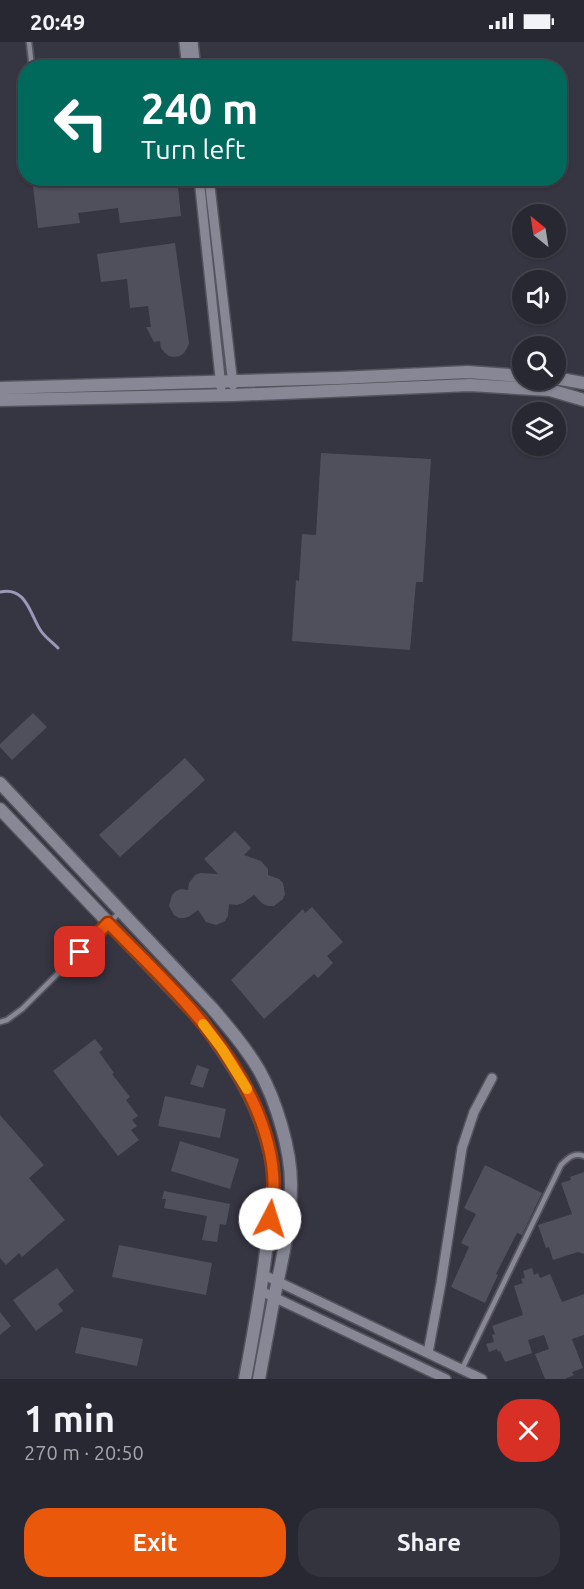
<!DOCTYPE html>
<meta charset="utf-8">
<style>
:root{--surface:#282832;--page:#34343e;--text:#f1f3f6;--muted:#a5a6ac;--line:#44444d;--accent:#ea580c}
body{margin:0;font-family:Ubuntu,sans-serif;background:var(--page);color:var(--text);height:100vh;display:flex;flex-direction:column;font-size:22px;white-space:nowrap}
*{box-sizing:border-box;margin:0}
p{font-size:20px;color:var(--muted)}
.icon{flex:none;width:33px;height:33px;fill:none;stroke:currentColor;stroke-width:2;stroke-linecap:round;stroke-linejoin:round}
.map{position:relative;height:1337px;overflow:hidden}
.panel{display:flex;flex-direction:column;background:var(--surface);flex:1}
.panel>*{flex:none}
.top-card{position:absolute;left:18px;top:18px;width:549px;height:126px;border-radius:24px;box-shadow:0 2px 4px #0004,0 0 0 2px var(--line);background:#00695c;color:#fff;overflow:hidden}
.needle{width:39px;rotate:330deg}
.controls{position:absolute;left:512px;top:162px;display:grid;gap:12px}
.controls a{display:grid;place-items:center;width:54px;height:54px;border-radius:50%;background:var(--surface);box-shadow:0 2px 4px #0004,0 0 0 2px var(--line);font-size:30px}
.pin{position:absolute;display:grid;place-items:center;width:51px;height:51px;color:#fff;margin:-26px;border-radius:12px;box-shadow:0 3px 9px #0006}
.me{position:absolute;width:66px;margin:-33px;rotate:5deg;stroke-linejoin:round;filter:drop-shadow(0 0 4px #0008)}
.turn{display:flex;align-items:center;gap:21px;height:126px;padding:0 24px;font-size:27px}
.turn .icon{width:78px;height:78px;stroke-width:2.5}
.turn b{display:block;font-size:42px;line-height:51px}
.round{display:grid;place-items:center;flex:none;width:63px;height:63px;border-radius:24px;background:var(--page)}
.head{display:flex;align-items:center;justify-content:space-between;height:102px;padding:0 24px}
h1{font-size:36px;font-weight:700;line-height:45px}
.button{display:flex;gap:12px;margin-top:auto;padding:12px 24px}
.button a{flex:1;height:69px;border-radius:24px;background:var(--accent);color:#fff;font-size:24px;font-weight:700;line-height:69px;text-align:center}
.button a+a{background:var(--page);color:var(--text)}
.status{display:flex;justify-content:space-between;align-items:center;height:42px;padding:0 30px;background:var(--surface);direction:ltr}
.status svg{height:16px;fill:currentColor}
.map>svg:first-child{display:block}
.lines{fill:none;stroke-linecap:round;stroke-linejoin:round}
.stream{stroke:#9b99b9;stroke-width:3}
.building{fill:#50505d}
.service-casing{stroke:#54535e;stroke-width:8}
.minor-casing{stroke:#54535e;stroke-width:12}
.tertiary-casing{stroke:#54535e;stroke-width:15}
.service{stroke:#878795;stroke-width:4.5}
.minor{stroke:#878795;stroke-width:9}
.tertiary{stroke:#878795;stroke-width:12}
.route-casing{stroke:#983908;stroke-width:15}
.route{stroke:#ea580c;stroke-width:10}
.slow{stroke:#f59e0b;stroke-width:10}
</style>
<div class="status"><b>20:49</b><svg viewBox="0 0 49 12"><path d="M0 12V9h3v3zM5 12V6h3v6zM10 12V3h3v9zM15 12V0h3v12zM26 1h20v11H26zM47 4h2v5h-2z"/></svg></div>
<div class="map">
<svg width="584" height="1337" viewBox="0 0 584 1337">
<rect width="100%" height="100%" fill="#363542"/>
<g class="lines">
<path class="stream" d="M0,550c27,-6 30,23 41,39 4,6 11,11 17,17"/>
</g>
<path class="building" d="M32,136h145l4,38 -61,7 -2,-15 -40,5 2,10 -42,5z
M175,201l14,100 -2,5 -3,5 -4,3 -6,1 -5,-1 -5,-4 -3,-4 -1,-7 -6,1 -8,-15h5l-3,-21 -18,2 -3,-29 -26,3 -4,-28z
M321,411l110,6 -8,123h-7l-6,68 -118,-9 4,-61 3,1 3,-47 14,1z
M33,671l14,14 -35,33 -12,-13v-3z
M185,716l20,22 -85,77 -21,-22z
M235,789l16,17 -7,7 17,6 7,8v6l11,4 4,4 2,11 -2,5 -9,7h-6l-5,-2 -9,-9 -11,8 -6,2 -8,-1 -1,12 -3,5 -9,4 -10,-3 -8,-12 -8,6 -5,2h-6l-5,-3 -5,-9 3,-11 4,-4 5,-2 7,1 1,-7 6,-8 5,-2 18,1 -14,-15z
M312,865l31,35 -16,14 6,7 -15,15 -4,-4 -50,45 -33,-39 72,-71 2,4z
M95,997l8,10 -4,3 15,21 -2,1 18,23 -4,3 12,16 -6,4 5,6 -6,4 8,10 -21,16 -65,-85z
M197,1023l12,4 -6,19 -13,-4z
M165,1054l61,13 -6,29 -62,-12z
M0,1073l44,50 -15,13 36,42 -43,37 -3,-4 -13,12 -6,-7z
M180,1099l59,18 -9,30 -59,-18z
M485,1123l57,28 -20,42 -5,-2 -21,41 2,1 -13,28 -34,-16 18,-40 -8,-4 15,-29 -12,-6z
M584,1130v82l-6,-2 -25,8 -4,-13 -3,1 -8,-23 34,-11 -11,-31 10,-3 -1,-3z
M164,1149l66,13 -4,21 -6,-1 -3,18 -15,-2 5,-24 -43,-8 2,-9h-4z
M119,1203l93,18 -6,32 -94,-18z
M57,1226l17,23 -16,13 5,7 -27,20 -23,-31z
M532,1226l2,7 4,-2 2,5 10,-4 12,28 22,-8v41l-12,4 11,29 -11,4 2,3 -9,4h-20l-10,-25 14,-5 -5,-14 -16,5 4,13 -27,9 -5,-11 -2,1 -1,-3 -8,3 -3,-8 8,-2 -2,-7 3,-1 -3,-8 31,-11 -9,-29 9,-3 -2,-4 4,-1 -2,-7z
M0,1270l11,14 -11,9z
M81,1285l62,12 -6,27 -62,-13z"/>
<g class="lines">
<g class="service-casing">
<path id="service" d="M29,0l3,26
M0,980l7,-2 15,-11 97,-96
M462,1327l99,-204c7,-7 13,-13 23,-9"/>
</g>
<g class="minor-casing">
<path id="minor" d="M184,0l3,26
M193,0l3,26
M199,136l22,209
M209,136l24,207
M264,1233l218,104
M261,1249l185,88
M428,1311l13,-70 21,-135 12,-36 18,-34"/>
</g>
<g class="tertiary-casing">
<path id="tertiary" d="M555,336l29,5
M0,346l339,-10 129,-6 54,4
M0,358l234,-5 236,-10 80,5 34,10
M0,741l212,225c17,20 34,40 47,62 17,30 32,80 32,114 0,39 -9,77 -17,114 -5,27 -10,54 -15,81
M0,767l201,211c31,43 57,80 69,133 7,26 2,55 -2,81 -5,49 -14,97 -23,145"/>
</g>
<use href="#service" class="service"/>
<use href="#minor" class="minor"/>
<use href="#tertiary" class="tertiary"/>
</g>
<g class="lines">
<g class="route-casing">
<path id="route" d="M80,910l28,-29c61,62 131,125 157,210 4,13 7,26 8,40 2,15 -1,31 -3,46"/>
</g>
<use href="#route" class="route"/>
<path class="slow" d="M203,982l19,25 25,40"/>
</g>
</svg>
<div class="controls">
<a><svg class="needle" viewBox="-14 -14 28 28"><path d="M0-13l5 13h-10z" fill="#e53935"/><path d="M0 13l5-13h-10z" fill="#a5a6ac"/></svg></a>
<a><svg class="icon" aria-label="sound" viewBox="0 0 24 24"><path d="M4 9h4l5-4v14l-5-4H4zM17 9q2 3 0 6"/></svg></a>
<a><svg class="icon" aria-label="search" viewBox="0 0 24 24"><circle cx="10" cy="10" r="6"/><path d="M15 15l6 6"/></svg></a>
<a><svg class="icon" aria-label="layers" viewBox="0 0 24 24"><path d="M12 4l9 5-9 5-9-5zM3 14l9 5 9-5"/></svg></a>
</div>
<div class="pin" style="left:80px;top:910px;background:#d93025"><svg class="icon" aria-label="arrive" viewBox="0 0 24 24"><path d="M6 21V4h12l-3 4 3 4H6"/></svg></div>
<svg class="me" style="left:270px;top:1177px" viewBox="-20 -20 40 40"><circle r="19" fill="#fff"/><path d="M0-13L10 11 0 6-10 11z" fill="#ea580c"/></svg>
<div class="top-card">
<div class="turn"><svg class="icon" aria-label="left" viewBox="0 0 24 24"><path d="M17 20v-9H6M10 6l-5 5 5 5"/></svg><div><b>240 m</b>Turn left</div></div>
</div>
</div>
<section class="panel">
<div class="head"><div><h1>1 min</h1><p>270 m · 20:50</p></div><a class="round" style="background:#d93025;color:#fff"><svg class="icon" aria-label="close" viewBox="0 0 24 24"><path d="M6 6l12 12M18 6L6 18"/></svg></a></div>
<div class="button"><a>Exit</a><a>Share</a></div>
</section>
